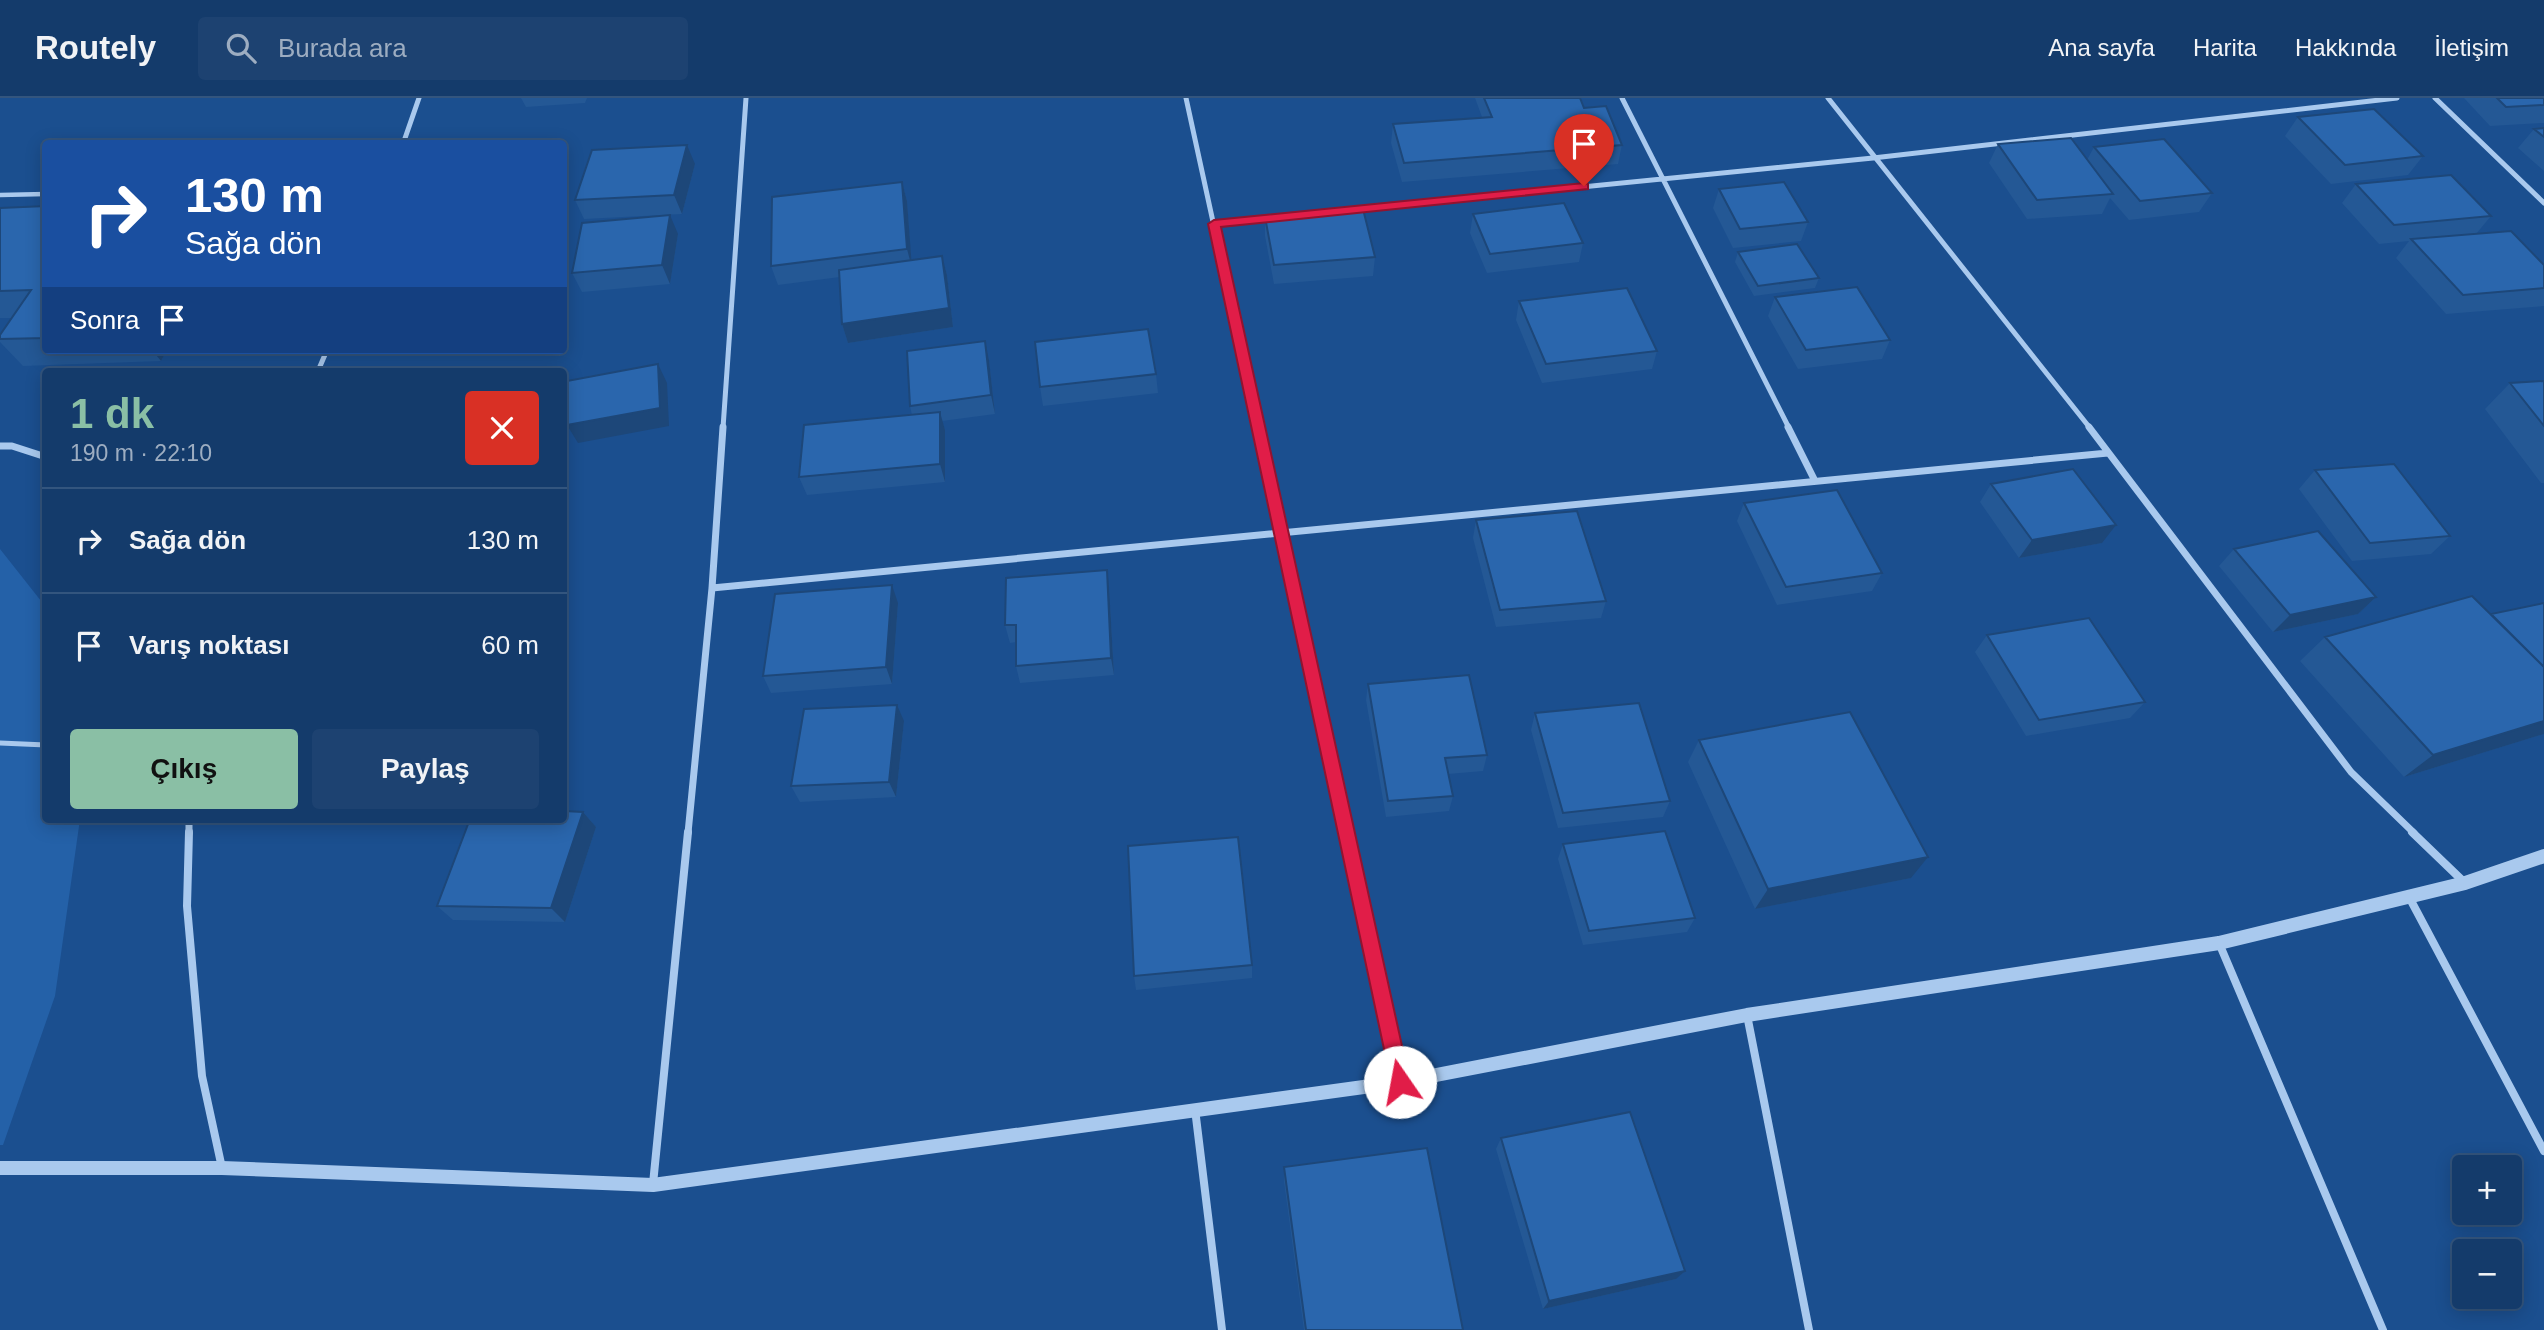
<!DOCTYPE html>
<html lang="tr">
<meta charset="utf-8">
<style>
:root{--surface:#143b6b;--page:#1d4271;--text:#f1f3f6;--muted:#9dadc1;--line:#33557e;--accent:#8abfa5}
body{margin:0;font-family:Arial,sans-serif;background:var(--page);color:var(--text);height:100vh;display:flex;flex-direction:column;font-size:26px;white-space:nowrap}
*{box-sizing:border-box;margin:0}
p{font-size:23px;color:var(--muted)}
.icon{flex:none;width:38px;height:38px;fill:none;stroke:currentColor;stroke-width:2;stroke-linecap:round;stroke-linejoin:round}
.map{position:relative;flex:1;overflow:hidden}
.sheet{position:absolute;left:42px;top:270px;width:525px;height:455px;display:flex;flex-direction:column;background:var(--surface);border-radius:7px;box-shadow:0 4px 18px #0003,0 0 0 2px var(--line)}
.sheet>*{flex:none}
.hud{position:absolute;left:42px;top:42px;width:525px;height:214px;border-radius:7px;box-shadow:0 4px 18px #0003,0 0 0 2px var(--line);background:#1a4fa0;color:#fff;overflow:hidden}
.controls{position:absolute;left:2452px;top:1057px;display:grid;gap:14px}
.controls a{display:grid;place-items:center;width:70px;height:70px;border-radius:7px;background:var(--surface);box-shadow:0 4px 18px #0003,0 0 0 2px var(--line);font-size:35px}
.pin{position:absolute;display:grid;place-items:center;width:60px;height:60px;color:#fff;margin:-72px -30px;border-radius:50% 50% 50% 0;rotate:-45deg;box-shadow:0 0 7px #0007}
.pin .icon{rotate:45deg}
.me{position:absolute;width:77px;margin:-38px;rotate:348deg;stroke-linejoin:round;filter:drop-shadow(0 0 5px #0008)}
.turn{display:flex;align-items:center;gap:24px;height:147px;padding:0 28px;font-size:32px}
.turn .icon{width:91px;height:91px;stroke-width:2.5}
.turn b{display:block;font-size:49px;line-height:60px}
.then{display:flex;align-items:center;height:66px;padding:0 28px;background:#0003;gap:14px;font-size:26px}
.round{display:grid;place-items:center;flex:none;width:74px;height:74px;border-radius:7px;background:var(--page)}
.overview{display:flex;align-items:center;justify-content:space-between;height:119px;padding:0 28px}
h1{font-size:42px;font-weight:600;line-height:52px;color:var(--accent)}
.button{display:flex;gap:14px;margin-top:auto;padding:14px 28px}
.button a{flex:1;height:80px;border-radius:7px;background:var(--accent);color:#111;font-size:28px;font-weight:600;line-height:80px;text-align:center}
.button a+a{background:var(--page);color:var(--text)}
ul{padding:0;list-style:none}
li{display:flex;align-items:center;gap:21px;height:105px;padding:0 28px;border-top:2px solid var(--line)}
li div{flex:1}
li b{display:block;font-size:26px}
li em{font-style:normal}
header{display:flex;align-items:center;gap:42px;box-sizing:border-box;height:98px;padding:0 35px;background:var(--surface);border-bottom:2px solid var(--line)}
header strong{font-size:33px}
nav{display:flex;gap:38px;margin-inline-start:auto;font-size:24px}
.search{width:490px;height:63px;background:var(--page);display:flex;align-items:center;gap:18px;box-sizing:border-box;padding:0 24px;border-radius:7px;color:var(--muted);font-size:26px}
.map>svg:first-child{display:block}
.green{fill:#2461a8}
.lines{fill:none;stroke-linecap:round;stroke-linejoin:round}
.service-far1{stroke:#a9c9ee;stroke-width:4.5}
.service{stroke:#a9c9ee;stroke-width:5}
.minor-far2{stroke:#a9c9ee;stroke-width:5}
.minor-far1{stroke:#a9c9ee;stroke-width:7}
.minor{stroke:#a9c9ee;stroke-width:8}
.tertiary{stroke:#a9c9ee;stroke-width:14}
.wall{fill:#245895}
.shaded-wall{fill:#1d4779}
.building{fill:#2a66ad;stroke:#1d4779;stroke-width:2}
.route{fill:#e11d48;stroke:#92132f;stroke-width:2}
</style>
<header>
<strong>Routely</strong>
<div class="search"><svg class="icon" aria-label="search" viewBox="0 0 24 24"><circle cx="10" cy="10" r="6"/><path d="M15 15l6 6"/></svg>Burada ara</div>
<nav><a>Ana sayfa</a><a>Harita</a><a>Hakkında</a><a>İletişim</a></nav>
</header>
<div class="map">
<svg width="2544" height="1232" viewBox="0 0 2544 1232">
<rect width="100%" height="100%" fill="#1b4f8f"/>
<path class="green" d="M0,451l45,57 1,213h34l-25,177 -52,149h-3z"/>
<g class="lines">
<path class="service-far1" d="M0,97l46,-1"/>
<path class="service" d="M0,645l46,2"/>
<path class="minor-far2" d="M1186,0l72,330
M1622,0l167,330
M1828,0l262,330
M2435,0l109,105
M403,46l16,-46
M1330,114l543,-54 524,-60
M1214,126l59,-6
M318,273l9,-21
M723,330l23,-330"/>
<path class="minor-far1" d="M1257,329l89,406
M1788,329l27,54
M2089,329l262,345 63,61
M0,348h12l34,11
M712,490l1396,-135
M189,735v-14
M688,735l24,-245 11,-161"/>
<path class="minor" d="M189,734l-2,74 15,170 20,92
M1346,734l54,250
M2412,734l53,51
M2408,797l136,256
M2219,845l164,387
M1747,917l62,315
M1195,1011l27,221
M653,1086l35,-352"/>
<path class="tertiary" d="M0,1070h222l431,17 747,-103 347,-67 472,-72 246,-60 79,-27"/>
</g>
<path class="wall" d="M521,0h66l-2,5 -59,4z
M1475,0h105l4,10 38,37 -4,19 -216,18 -11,-39 2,-19 89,-7z
M2464,0h80v25l-54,3z
M2298,19l125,39 -15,19 -77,9 -46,-48z
M2544,30v43l-26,-23 16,-19z
M1998,46l89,16 7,-13 118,46 -13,19 -70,8 -19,-22 -8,16 -75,5 -38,-56z
M695,66l-13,50 -98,5 -9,-19z
M902,84l5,19 4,59 31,-4 5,19 6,52 -105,16 -6,-19 -2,-47 -62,8 -7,-19z
M2356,86l135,32 -15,18 68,31v41l-98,8 -50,-56 13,-17 -30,3 -37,-41z
M1719,91l89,33 -7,19 -68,7 -20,-40z
M46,108v144h121l-6,11 -138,5 -23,-24v-7l12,-17h-12v-110z
M1473,116l110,29 -4,19 -92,11 -17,-40z
M1265,119l110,40 -2,19 -99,8 -9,-48z
M678,136l-8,50 -88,8 -10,-19z
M1738,154l81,26 -4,10 -61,8 -19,-34z
M1775,199l115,43 -8,19 -84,10 -30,-53z
M1519,203l138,50 -5,18 -110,14 -26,-63z
M985,243l4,19 6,54 -53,7 3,9v52l-138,13 -8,-18 113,-62 -2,-9z
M1156,276l2,19 -115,13 -3,-19z
M2544,283v102h-3l-56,-74 25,-26z
M2315,372l135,66 -19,18 -79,7 -53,-72z
M1991,386l111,59 -83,15 -39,-56z
M1744,405l138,70 -10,18 -95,14 -40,-84z
M1476,422l130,81 -5,17 -105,9 -23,-89z
M2234,451l142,48 -18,17 -85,18 -54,-66z
M1107,472l2,17 5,88 -94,8 -4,-17v-24l-6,1 -5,-18z
M898,505l-6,81 -121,9 -8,-17z
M1987,537l158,67 -15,16 -104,18 -51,-84z
M2325,539l219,97 -140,43 -104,-116z
M1368,586l119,71 -4,16 -35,3 5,22 -4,15 -63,6 -20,-117z
M1535,615l135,88 -7,16 -105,11 -27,-98z
M904,623l-8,76 -96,5 -9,-16z
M1699,642l212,138 -156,31 -67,-147z
M583,714l13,15 -31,95 -112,-2 -16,-14z
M1563,746l132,74 -8,14 -104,13 -25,-86z
M1252,867v13l-116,12 -2,-14z
M1501,1040l175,141 -133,30 -47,-160z
M1284,1069l179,163h-159l-20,-149z"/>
<path class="shaded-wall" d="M687,47l8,19 -13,50 -8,-19z
M902,84l5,19 5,67 -5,-19z
M670,117l8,19 -8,50 -8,-19z
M942,158l5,19 6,52 -105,16 -6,-19z
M985,243l4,19 6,54 -4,-19z
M152,252h15l-6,11z
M658,266l9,19 2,43 -91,17 -11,-18z
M940,314l5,18v52l-5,-18z
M2116,427l-14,18 -83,15 13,-18z
M1107,472l2,17 5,88 -3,-17z
M892,487l6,18 -6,81 -6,-17z
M2376,499l-18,17 -85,18 17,-17z
M897,607l7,16 -8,76 -7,-15z
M2544,623v13l-140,43 29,-22z
M583,714l13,15 -31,95 -14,-14z
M1928,759l-17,21 -156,31 13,-20z
M1685,1173l-9,8 -133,30 6,-8z"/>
<path class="building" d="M1484,0h96l4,10 22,-2 16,39 -218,18 -11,-39 99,-7z
M2497,0h47v7l-38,2z
M2374,11l49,47 -78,9 -47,-48z
M2544,30v9l-10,-8z
M2071,40l42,56 -76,6 -39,-56z
M2164,41l48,54 -72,8 -46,-54z
M687,47l-13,50 -99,5 17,-50z
M2451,77l40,41 -97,9 -38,-41z
M902,84l5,67 -136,17 1,-69z
M1784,84l24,40 -68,7 -21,-40z
M1564,105l19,40 -93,11 -17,-40z
M46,108v132l-46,1v-4l31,-45 -31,1v-83z
M1363,111l12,48 -101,8 -9,-48z
M670,117l-8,50 -90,8 10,-50z
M2511,133l33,34v23l-81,7 -52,-56z
M1797,146l22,34 -61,8 -20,-34z
M942,158l7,52 -107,16 -3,-54z
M1857,189l33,53 -84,10 -31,-53z
M1627,190l30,63 -111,13 -27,-63z
M1148,231l8,45 -116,13 -5,-45z
M985,243l6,54 -81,11 -3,-55z
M658,266l2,44 -93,17v-44z
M2544,283v45l-34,-43z
M940,314v52l-141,13 5,-52z
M2394,366l56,72 -80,7 -55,-73z
M2073,371l43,56 -84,15 -41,-56z
M1837,392l45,83 -96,14 -42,-84z
M1577,413l29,90 -106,9 -24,-90z
M2318,433l58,66 -86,18 -56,-66z
M1107,472l4,88 -95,8v-41h-11l1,-47z
M892,487l-6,82 -123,9 12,-82z
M2472,498l72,71v54l-111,34 -108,-118z
M2544,505v64l-53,-53z
M2089,520l56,84 -106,18 -52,-85z
M1469,577l18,80 -42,3 8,38 -65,5 -20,-117z
M1639,605l31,98 -107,12 -28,-100z
M897,607l-8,77 -98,4 13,-77z
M1850,614l78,145 -160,32 -69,-149z
M564,713l19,1 -32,96 -114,-2 33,-87h94z
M1665,733l30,87 -106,13 -26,-87z
M1238,739l14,128 -118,11 -6,-130z
M1630,1014l55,159 -136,30 -48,-163z
M1427,1050l36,182h-157l-22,-163z"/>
<path class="route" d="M1584,85l4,1v5l-367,38 189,855 -3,6 -7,3 -6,-3 -3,-6 -183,-858 6,-4z"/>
</svg>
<div class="controls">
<a>+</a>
<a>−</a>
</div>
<div class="pin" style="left:1584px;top:88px;background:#d93025"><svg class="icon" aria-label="arrive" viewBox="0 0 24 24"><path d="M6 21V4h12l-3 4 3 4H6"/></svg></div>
<svg class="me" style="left:1400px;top:984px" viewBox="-20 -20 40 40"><circle r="19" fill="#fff"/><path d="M0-13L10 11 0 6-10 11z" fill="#e11d48"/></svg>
<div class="hud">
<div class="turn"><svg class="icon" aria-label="right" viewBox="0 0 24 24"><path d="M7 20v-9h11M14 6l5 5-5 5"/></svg><div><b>130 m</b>Sağa dön</div></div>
<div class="then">Sonra<svg class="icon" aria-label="arrive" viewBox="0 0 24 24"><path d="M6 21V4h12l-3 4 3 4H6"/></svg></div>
</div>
<section class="sheet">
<div class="overview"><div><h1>1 dk</h1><p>190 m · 22:10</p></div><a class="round" style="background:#d93025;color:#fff"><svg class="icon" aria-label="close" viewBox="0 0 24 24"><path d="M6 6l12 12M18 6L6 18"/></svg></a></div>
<ul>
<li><svg class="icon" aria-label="right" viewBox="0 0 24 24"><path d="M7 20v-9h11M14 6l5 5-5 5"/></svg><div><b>Sağa dön</b></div><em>130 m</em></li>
<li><svg class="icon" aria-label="arrive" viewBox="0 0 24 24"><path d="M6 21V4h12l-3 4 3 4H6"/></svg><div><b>Varış noktası</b></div><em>60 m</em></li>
</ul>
<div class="button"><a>Çıkış</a><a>Paylaş</a></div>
</section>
</div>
